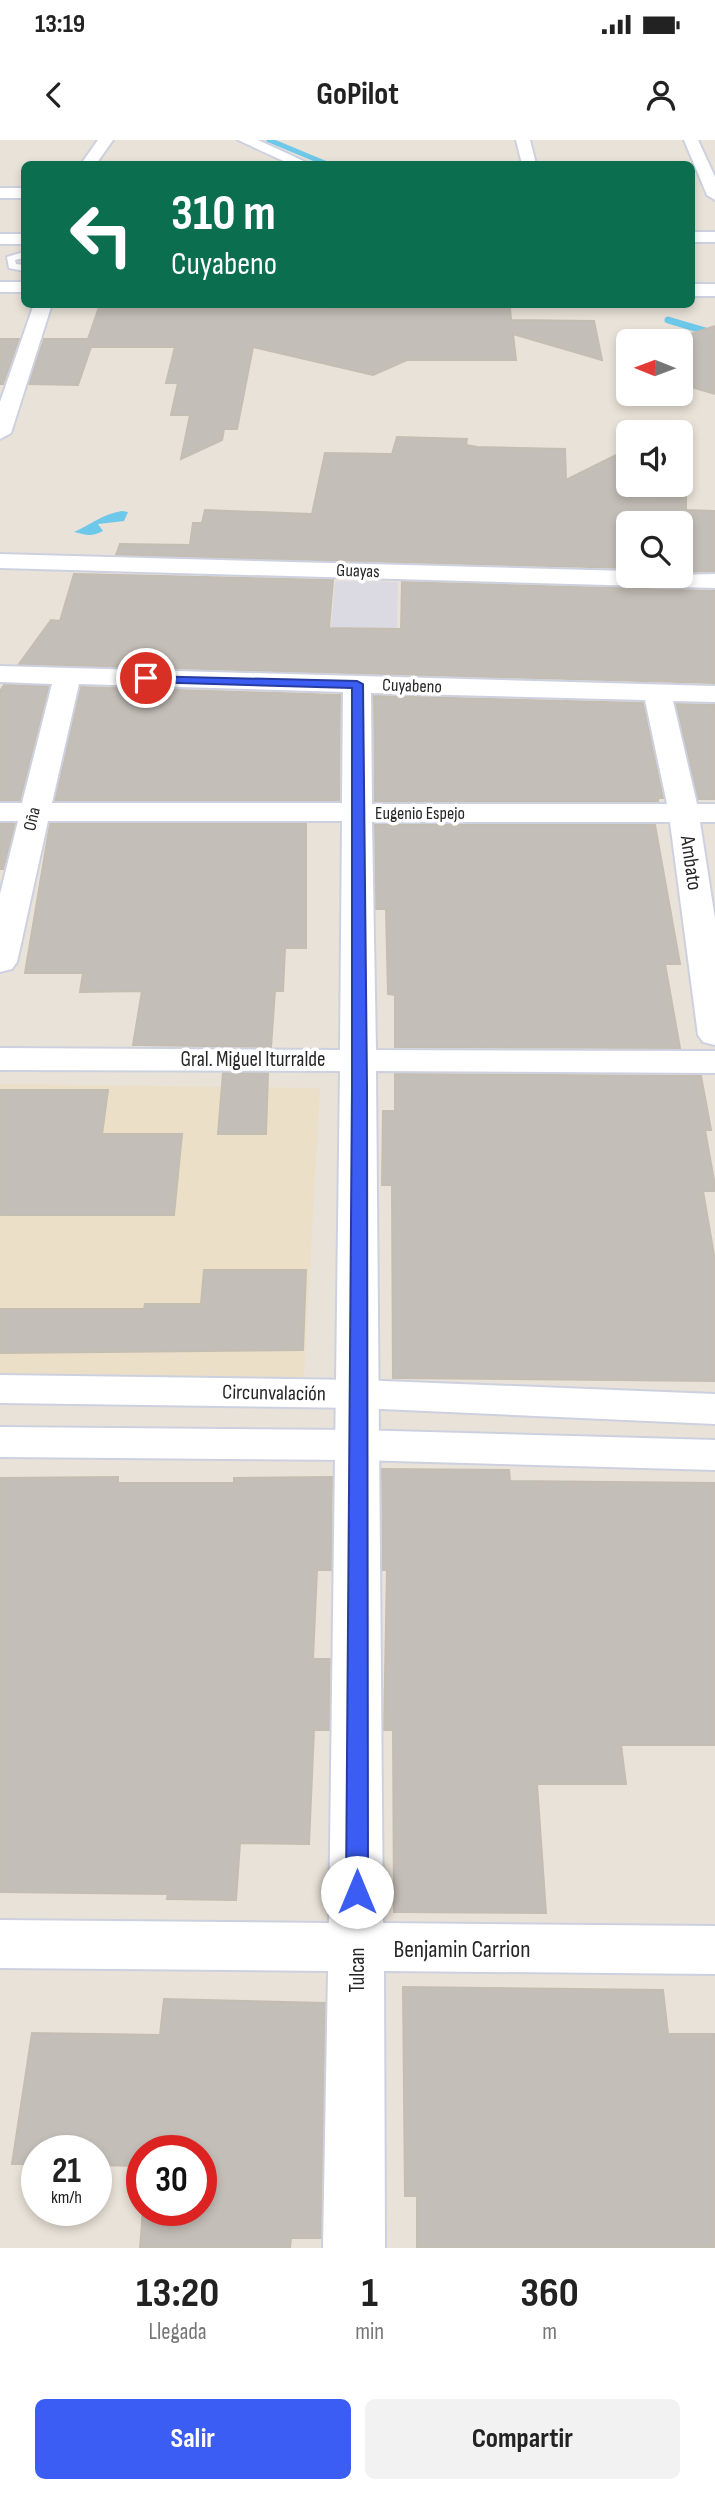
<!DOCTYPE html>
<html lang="es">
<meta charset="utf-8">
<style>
:root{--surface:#fff;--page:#f2f2f2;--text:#222;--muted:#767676;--accent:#3b5df3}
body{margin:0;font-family:"Sofia Sans Condensed",sans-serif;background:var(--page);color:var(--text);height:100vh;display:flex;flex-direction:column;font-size:26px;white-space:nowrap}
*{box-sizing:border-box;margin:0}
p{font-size:23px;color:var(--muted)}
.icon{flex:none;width:38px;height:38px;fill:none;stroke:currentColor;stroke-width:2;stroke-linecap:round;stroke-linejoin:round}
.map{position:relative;height:2108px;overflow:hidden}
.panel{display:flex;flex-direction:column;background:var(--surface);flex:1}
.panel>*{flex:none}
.banner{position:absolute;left:21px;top:21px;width:674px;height:147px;border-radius:10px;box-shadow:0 4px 10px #0003;background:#0b6e4f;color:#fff;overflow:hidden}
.needle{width:46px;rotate:271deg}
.fabs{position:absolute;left:616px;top:189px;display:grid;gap:14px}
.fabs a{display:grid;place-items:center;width:77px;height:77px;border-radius:10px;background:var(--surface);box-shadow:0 4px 10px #0003;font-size:35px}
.speed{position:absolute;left:21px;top:1995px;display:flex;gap:14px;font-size:35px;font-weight:700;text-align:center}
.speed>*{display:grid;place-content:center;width:91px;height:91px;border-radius:50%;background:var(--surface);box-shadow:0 4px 10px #0003;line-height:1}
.speed small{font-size:18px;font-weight:400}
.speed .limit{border:10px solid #d22;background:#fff;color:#111}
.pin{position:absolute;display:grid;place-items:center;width:60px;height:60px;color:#fff;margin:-30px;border:4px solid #fff;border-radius:50%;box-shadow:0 2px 7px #0007}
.me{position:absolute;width:77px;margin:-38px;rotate:0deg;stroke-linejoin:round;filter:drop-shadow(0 0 5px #0008)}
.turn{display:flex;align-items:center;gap:24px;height:147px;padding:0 35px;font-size:32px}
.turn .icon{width:91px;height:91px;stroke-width:2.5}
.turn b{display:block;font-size:49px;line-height:60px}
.eta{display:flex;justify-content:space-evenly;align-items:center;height:119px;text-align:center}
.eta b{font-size:42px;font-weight:700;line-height:49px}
.cta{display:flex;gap:14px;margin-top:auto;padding:14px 35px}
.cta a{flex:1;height:80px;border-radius:10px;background:var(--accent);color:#fff;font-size:28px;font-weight:700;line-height:80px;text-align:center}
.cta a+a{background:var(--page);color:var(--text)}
.status{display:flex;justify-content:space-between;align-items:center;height:49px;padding:0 35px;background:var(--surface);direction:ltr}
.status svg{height:19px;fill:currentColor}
header{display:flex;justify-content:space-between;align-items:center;height:91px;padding:0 35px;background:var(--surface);font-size:32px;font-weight:700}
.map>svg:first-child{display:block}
.industrial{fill:#dbd9e1}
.education{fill:#ebdfc7}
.water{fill:#6dc8e9}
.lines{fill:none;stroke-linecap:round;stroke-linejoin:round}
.stream-far1{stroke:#6dc8e9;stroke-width:5}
.stream{stroke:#6dc8e9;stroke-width:7}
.building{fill:#c4beb8;stroke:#c4bdb2;stroke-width:2}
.service-casing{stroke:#cdd1df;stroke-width:4}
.minor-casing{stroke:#cdd1df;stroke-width:4}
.tertiary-casing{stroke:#cdd1df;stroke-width:4}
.secondary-casing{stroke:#cdd1df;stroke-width:4}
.service{fill:#fff;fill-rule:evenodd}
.minor{fill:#fff;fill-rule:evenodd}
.tertiary{fill:#fff;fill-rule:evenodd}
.secondary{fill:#fff;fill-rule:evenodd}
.route{fill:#3b5df3;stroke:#263c9e;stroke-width:2}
.labels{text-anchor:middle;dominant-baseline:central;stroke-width:7;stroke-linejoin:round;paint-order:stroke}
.far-street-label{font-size:18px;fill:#262626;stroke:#fff}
.street-label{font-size:21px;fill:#262626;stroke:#fff}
.near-street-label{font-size:24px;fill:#262626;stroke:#fff}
</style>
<div class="status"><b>13:19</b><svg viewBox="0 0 49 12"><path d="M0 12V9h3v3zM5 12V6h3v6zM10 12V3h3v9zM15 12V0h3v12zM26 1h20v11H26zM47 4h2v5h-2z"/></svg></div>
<header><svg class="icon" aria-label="back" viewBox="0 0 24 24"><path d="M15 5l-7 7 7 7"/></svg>GoPilot<svg class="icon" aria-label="person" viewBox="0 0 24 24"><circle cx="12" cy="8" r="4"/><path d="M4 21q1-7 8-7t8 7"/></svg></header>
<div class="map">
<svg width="715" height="2108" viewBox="0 0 715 2108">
<rect width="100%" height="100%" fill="#e9e2d8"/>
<path class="industrial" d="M335,441l63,1 -1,46 -66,-1z"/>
<path class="education" d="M0,944l320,4 -16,290 -304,-3z"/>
<path class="water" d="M122,371l6,1 -4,9 -26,3 5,7c-11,6 -17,4 -29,1 16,-7 29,-18 48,-21z"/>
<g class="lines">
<path class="stream-far1" d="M269,0l58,24"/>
<path class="stream" d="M668,180l47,14"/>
</g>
<path class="building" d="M246,164h85l-1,5 180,-1 1,12 83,1 8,39 -89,-26 3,26h-109l-34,15 -120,-28 -16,82h-13l-2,11 -41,19 9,-44h-19l7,-32h-12l9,-36h-84l-13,38 -49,-1 15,-45h44l11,-32z
M715,186v68l-34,-10v-43h-12z
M0,199h19l-16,45h-3z
M397,297l70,2 -1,6 11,2 88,2 1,31 62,-31v46l58,2v13l29,1v60l-34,1v-49h-53v45l-512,-13 4,-11 70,1 3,-22h9l3,-13 107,4 13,-61 67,1z
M74,434l259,6 -4,48 72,1 1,-47 313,9v92l-696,-19 32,-44 9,1z
M4,545l45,1 -29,114h-20v-109z
M81,547l259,8 -1,105h-284z
M374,556l269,7 20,95h-5v3h-283z
M676,564l39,1v94h-17z
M0,684h15l-12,45h-3z
M50,684h256v124h-21l-2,43h-8l-4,56 -138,-2 9,-54 -62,1 3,-19h-58z
M375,685h280l25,139h-15l15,84 -285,-1v-52l-7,-1 -2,-85h-10z
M223,933h45l-2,61h-48z
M395,934l306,2 10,54h-6l10,56v5h-12l12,70v120l-322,-3 -1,-193h-10l1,-74h12z
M0,950h108l-6,44h80l-8,81h-174z
M204,1130h102l-3,80 -303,3v-44h144l1,-5h56z
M382,1329l127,1 1,11 205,2v262h-94l5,39h-89l9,129 -152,-1 -1,-182h-9l3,-160h-4z
M118,1337v6h116v-5l98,-1 -1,93h-14l-4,89h17l-1,71h-15l-5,114 -69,-1 -4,57 -69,-1 1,-5 -168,-2v-414z
M403,1847l260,3 5,44h47v214h-298v-52h-12z
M164,1859l161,4 -4,235h-30l-1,10h-150l3,-38h58v-59h-59v15l-46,-1v-14h-59v13h-25l20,-131 128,2z"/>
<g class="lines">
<g class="service-casing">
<path id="service" d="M24,112v6l-9,2 1,4 8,1v6l-15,-3 -2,-11z"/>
</g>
<g class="minor-casing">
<path id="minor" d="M98,0h15l-17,24h-15z
M238,0h20l52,24h-20z
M516,0h14l6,24h-14z
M684,0h14l17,37v23l-8,-5z
M0,48h24v10h-24z
M691,92h24v10h-24z
M0,94h24v10h-24z
M34,164h18l-41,129 -11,6v-37z
M0,414l628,17v5l87,-2v14l-715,-20z
M0,526l715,20v16l-42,-1 24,103h18v18h-15l15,97v126l-12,-3 -5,-7 -28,-213h-298l4,228 339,1v22l-339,-2 7,852 332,3v48l-331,-3 1,277h-62l5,-277 -328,-3v-48l329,3 11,-852 -340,-1v-22l340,2 2,-229h-294l-31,141 -5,7 -12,3v-78l18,-73h-18v-18h22l30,-119 -52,-2zM79,544l264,8 -1,111h-290zM371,553l274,7 22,104h-295z"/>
</g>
<g class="tertiary-casing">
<path id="tertiary" d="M0,142h24v10h-24z
M691,144h24v12h-24z"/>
</g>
<g class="secondary-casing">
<path id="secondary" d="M0,1235l359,5 356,14v30l-356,-16 -359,-5z
M0,1287l357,3 358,10v30l-358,-10 -357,-3z"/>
</g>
<use href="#service" class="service"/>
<use href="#minor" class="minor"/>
<use href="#tertiary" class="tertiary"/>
<use href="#secondary" class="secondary"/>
</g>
<path class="route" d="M142,536l215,5 6,3 4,403 1,805 -3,7 -8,3 -8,-3 -3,-7 6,-805v-399l-206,-6 -4,-1z"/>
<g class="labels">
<g class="far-street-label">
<text transform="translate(358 431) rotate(2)">Guayas</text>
<text transform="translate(412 546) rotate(2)">Cuyabeno</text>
<text x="420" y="673">Eugenio Espejo</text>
<text transform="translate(32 679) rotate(-77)">Oña</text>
</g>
<g class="street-label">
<text transform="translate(691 723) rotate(82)">Ambato</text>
<text x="253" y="919">Gral. Miguel Iturralde</text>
<text transform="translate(274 1253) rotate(1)">Circunvalación</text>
<text transform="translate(357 1830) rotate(-90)">Tulcan</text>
</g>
<g class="near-street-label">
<text x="462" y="1809">Benjamin Carrion</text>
</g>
</g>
</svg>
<div class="fabs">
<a><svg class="needle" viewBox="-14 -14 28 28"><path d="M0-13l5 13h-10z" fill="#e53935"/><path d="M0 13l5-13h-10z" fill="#767676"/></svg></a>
<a><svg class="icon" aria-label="sound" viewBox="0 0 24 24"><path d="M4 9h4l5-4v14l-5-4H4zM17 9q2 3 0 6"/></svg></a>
<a><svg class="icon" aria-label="search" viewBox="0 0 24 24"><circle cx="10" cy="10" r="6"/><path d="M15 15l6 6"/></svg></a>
</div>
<div class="speed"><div>21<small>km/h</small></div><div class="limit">30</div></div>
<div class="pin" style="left:146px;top:538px;background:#d93025"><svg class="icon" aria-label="arrive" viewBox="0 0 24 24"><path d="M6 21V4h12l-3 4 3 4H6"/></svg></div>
<svg class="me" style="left:357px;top:1752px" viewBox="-20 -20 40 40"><circle r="19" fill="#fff"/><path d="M0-13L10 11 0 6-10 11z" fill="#3b5df3"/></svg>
<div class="banner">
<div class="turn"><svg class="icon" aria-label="left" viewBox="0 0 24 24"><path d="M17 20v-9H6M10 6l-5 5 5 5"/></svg><div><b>310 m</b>Cuyabeno</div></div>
</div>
</div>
<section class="panel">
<div class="eta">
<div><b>13:20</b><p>Llegada</p></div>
<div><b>1</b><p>min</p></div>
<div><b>360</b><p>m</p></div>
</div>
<div class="cta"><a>Salir</a><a>Compartir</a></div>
</section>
